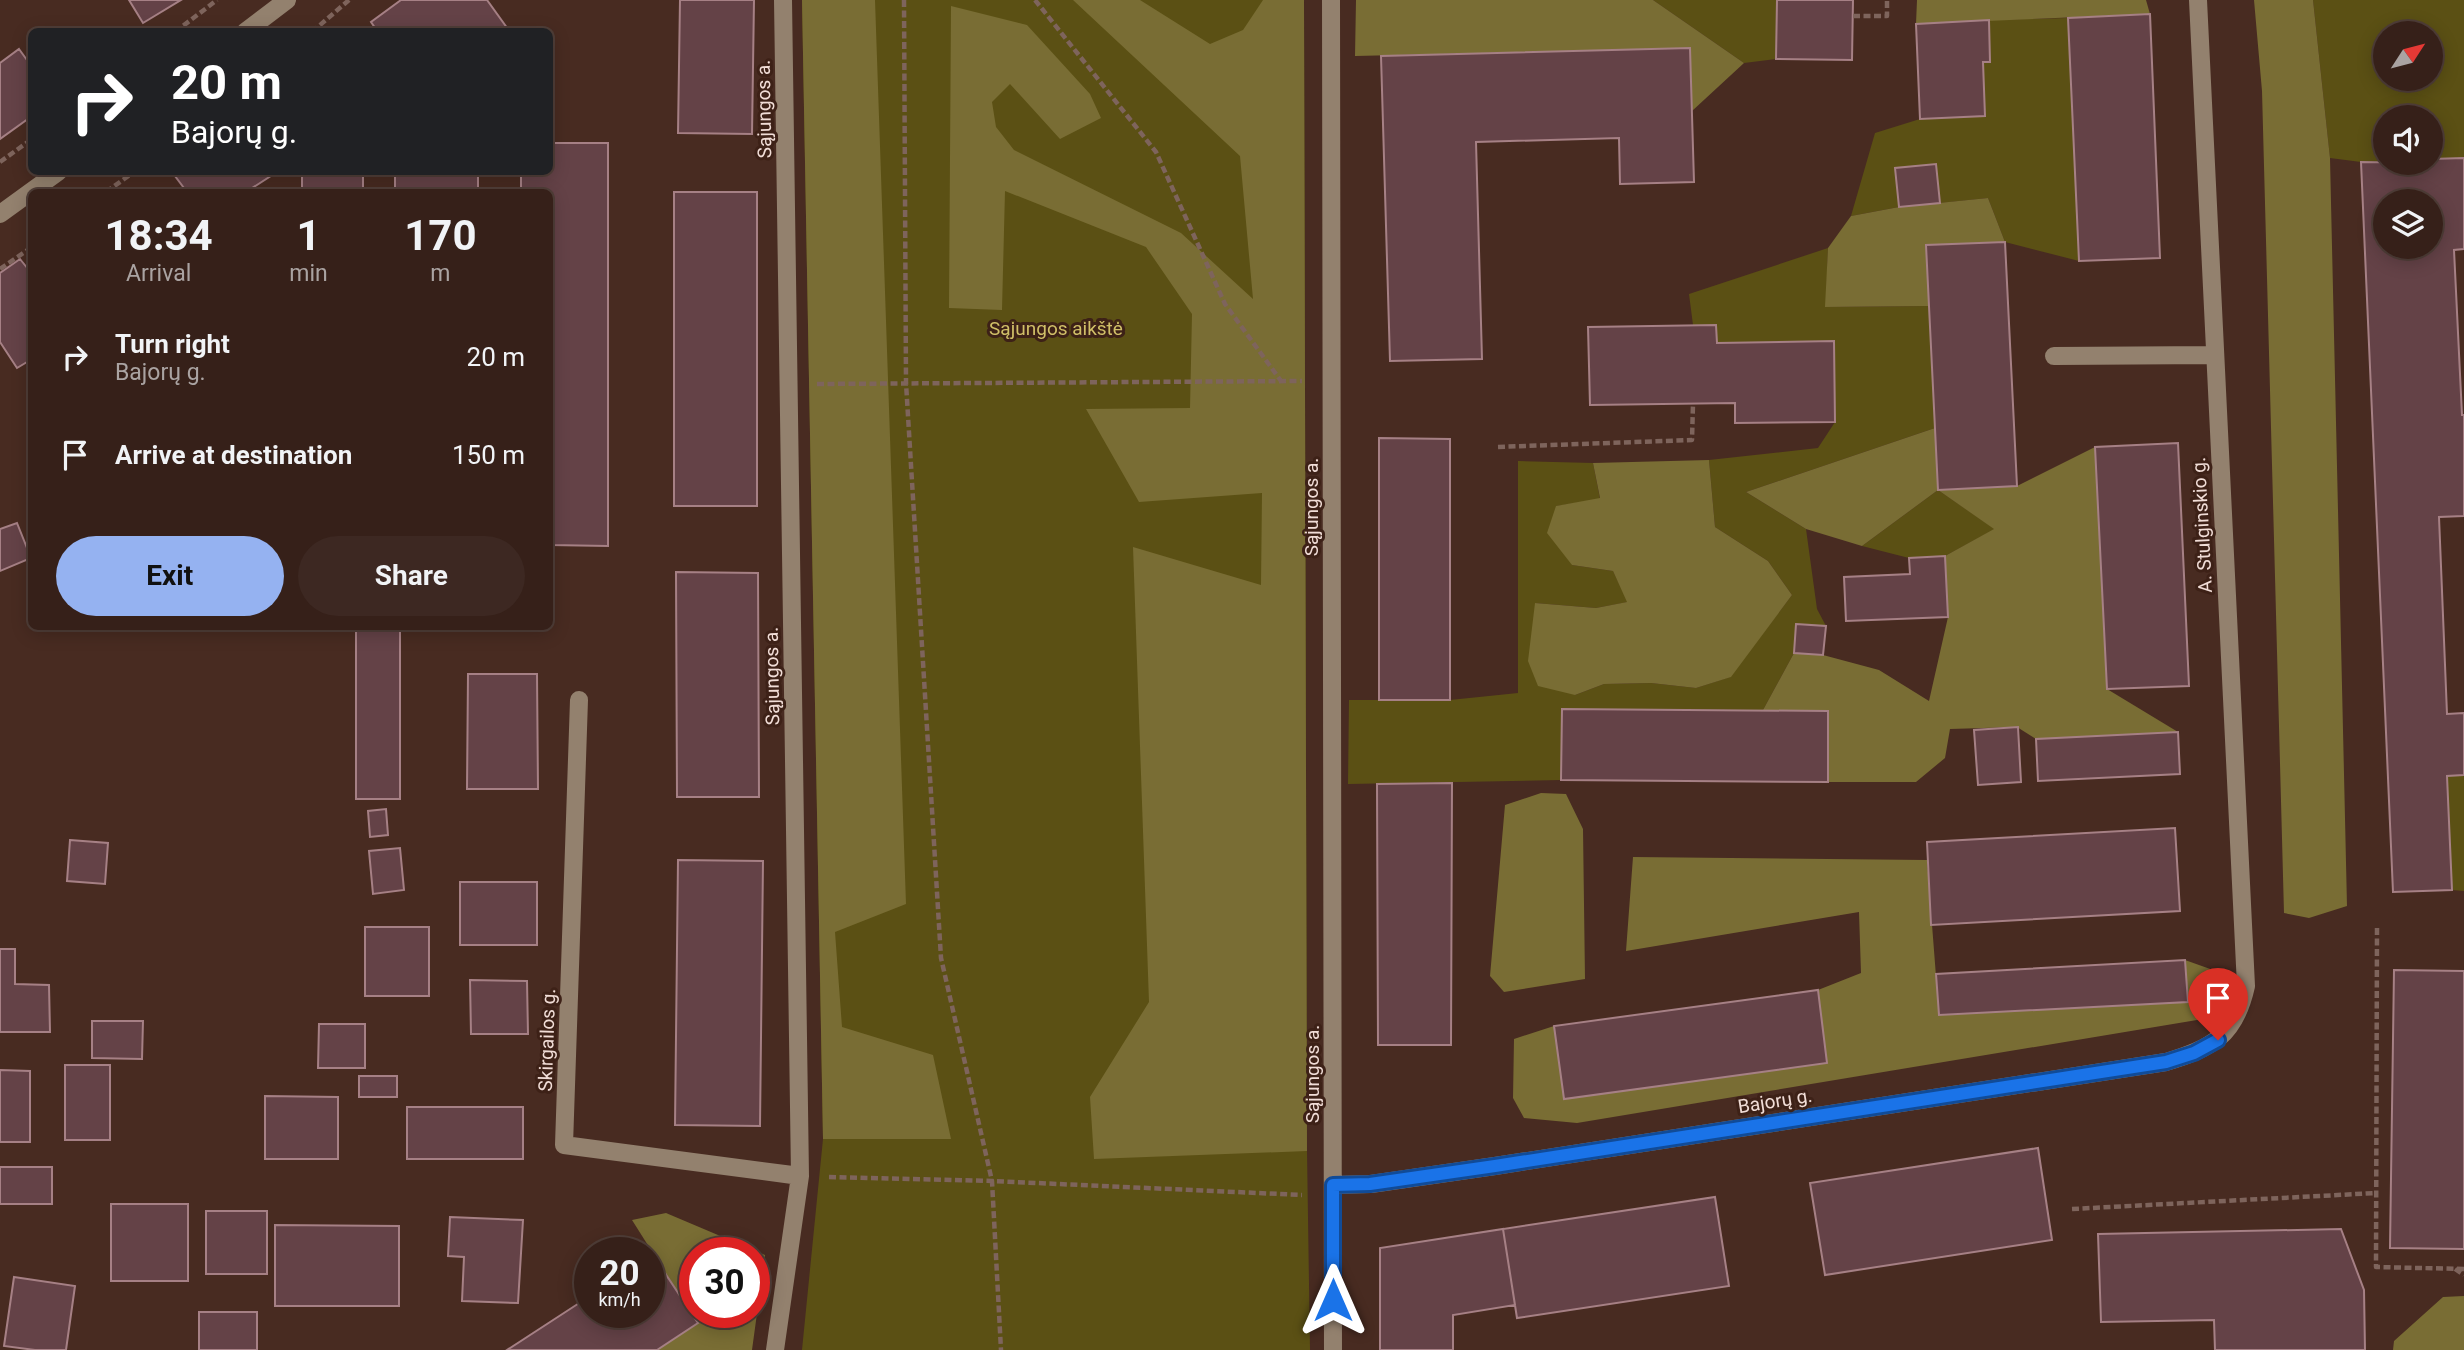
<!DOCTYPE html>
<meta charset="utf-8">
<style>
:root{--surface:#362019;--page:#3d2822;--text:#f1f3f6;--muted:#aaa3a2;--line:#503e38;--accent:#95b2f1}
body{margin:0;font-family:Roboto,sans-serif;background:var(--page);color:var(--text);height:100vh;display:flex;flex-direction:column;font-size:26px;white-space:nowrap}
*{box-sizing:border-box;margin:0}
p{font-size:23px;color:var(--muted)}
.icon{flex:none;width:38px;height:38px;fill:none;stroke:currentColor;stroke-width:2;stroke-linecap:round;stroke-linejoin:round}
.map{position:relative;flex:1;overflow:hidden}
.sheet{position:absolute;left:28px;top:189px;width:525px;height:441px;display:flex;flex-direction:column;background:var(--surface);border-radius:10px;box-shadow:0 4px 18px #0003,0 0 0 2px var(--line)}
.sheet>*{flex:none}
.banner{position:absolute;left:28px;top:28px;width:525px;height:147px;border-radius:10px;box-shadow:0 4px 18px #0003,0 0 0 2px var(--line);background:#202124;color:#fff;overflow:hidden}
.needle{width:46px;rotate:54deg}
.tools{position:absolute;left:2373px;top:21px;display:grid;gap:14px}
.tools a{display:grid;place-items:center;width:70px;height:70px;border-radius:50%;background:var(--surface);box-shadow:0 4px 18px #0003,0 0 0 2px var(--line);font-size:35px}
.speed{position:absolute;left:574px;top:1237px;display:flex;gap:14px;font-size:35px;font-weight:700;text-align:center}
.speed>*{display:grid;place-content:center;width:91px;height:91px;border-radius:50%;background:var(--surface);box-shadow:0 4px 18px #0003,0 0 0 2px var(--line);line-height:1}
.speed small{font-size:18px;font-weight:400}
.speed .limit{border:10px solid #d22;background:#fff;color:#111}
.pin{position:absolute;display:grid;place-items:center;width:60px;height:60px;color:#fff;margin:-72px -30px;border-radius:50% 50% 50% 0;rotate:-45deg;box-shadow:0 0 7px #0007}
.pin .icon{rotate:45deg}
.me{position:absolute;width:77px;margin:-38px;rotate:0deg;stroke-linejoin:round;filter:drop-shadow(0 0 5px #0008)}
.turn{display:flex;align-items:center;gap:24px;height:147px;padding:0 28px;font-size:32px}
.turn .icon{width:91px;height:91px;stroke-width:2.5}
.turn b{display:block;font-size:49px;line-height:60px}
.eta{display:flex;justify-content:space-evenly;align-items:center;height:119px;text-align:center}
.eta b{font-size:42px;font-weight:700;line-height:49px}
.action{display:flex;gap:14px;margin-top:auto;padding:14px 28px}
.action a{flex:1;height:80px;border-radius:42px;background:var(--accent);color:#111;font-size:28px;font-weight:700;line-height:80px;text-align:center}
.action a+a{background:var(--page);color:var(--text)}
ul{padding:0;list-style:none}
li{display:flex;align-items:center;gap:21px;height:98px;padding:0 28px}
li div{flex:1}
li b{display:block;font-size:26px}
li em{font-style:normal}
.map>svg:first-child{display:block}
.green{fill:#5b5014;fill-rule:evenodd}
.forest{fill:#796d34;fill-rule:evenodd}
.building{fill:#644247;stroke:#a68085;stroke-width:2;fill-rule:evenodd}
.lines{fill:none;stroke-linecap:round;stroke-linejoin:round}
.path{stroke:#7e645c;stroke-width:4.5;stroke-dasharray:7 3.5;stroke-linecap:butt}
.minor{stroke:#93816e;stroke-width:18}
.route-casing{stroke:#114b97;stroke-width:18}
.route{stroke:#1a73e8;stroke-width:12}
.labels{text-anchor:middle;dominant-baseline:central;stroke-width:6;stroke-linejoin:round;paint-order:stroke}
.street-label{font-size:19px;fill:#f1ddd7;stroke:#3d2117}
.park-label{font-size:19px;fill:#d0bf68;stroke:#3d2117}
</style>
<div class="map">
<svg width="2464" height="1350" viewBox="0 0 2464 1350">
<rect width="100%" height="100%" fill="#482b21"/>
<path class="green" d="M802,0h502l3,1151 3,199h-508l21,-211z
M1653,0h124l-1,59 -32,4z
M2313,0h151v158l-33,1v-42h-46v44l-24,1 -31,-4zM2385,33h46v46h-46z
M2068,18l11,243 -74,-19 -17,-44 -48,5 -4,-38 -40,4 3,38 -48,9 24,-83 45,-14 65,-3 -2,-54h7l-1,-42z
M1828,248l-2,59 103,-1 6,122 -189,64 60,37 11,80 9,17 -29,-2 -3,29 -31,57 -201,-1 -1,71 -213,4 1,-84h101l68,-7v-232l75,2 7,36 -43,7 15,59 41,6 15,31 -32,6 -61,-5 40,92 29,-11 47,-1 45,5 34,-11 62,-82 -24,-34 -53,-34 -6,-67 109,-12 17,-26 -1,-81 -117,2 -1,-18h-23l-4,-31z
M1938,490l57,39 -50,27 -36,2 -47,-12z
M2464,775v116l-12,-1 -5,-114z"/>
<path class="forest" d="M802,0h73l31,904 -71,28 7,95 91,28 18,84h-128z
M1073,0h67l70,44 33,-14 20,-30h41l3,1151 -213,8 -4,-62 59,-95 -16,-455 128,38 1,-92 -123,9 -53,-93 104,-1 2,-94 -46,-67 -141,-56 -3,119 -53,-2 2,-302 76,19 63,69 11,24 -41,21 -50,-55 -18,18 4,25 18,23 167,83 72,66 -13,-143z
M1356,0h297l91,63 -52,48 -2,-63 -335,8z
M1917,0h229l4,14 -234,10z
M2254,0h59l17,158 17,748 -38,12 -25,-5 -22,-822z
M1988,198l17,44 -79,3 3,61 -104,1 3,-59 23,-32 48,-9z
M1935,428l4,62 78,-4 78,-39 12,242 71,43 -142,7 -19,-12 -67,2 -5,29 -29,24h-88v-71l-65,-1 31,-57 29,2 56,15 50,31 19,-84 -3,-61 49,-27 -56,-39 -76,56 -56,-17 -60,-37z
M1709,460l6,67 53,34 24,34 -61,82 -35,11 -45,-5 -47,1 -29,11 -37,-9 -10,-25 7,-58 61,5 31,-6 -14,-31 -41,-6 -25,-32 9,-27 44,-8 -7,-35z
M1541,793l25,1 17,35 2,150 -81,13 -14,-16 15,-171z
M1633,857l294,3 12,155 249,-13 -3,-42 28,10 -4,48 -632,105 -53,-5 -11,-20 1,-59 40,-13 11,73 262,-36 -9,-73 43,-17 -2,-61 -233,39z
M666,1213l99,42 -13,95h-95l40,-27 -65,-103zM695,1253h59v59h-59z
M2464,1296v54h-71l1,-9 49,-44z"/>
<path class="building" d="M129,0h52l-38,23z
M401,0h86l23,32h-132l-7,-10z
M680,0h74l-2,134 -74,-1z
M1777,0h76l-1,60 -76,-1z
M2150,14l10,244 -81,3 -11,-243z
M1989,20l1,42h-7l2,54 -65,3 -4,-95z
M1690,48l4,134 -74,2 -1,-46 -143,4 6,217 -92,2 -9,-305z
M19,49l13,18v49l-32,23v-76z
M550,143h58v403l-58,-1v-353h-29v-20h29z
M2464,158v91l-10,1 8,165h2v101l-25,1 8,197 17,-1v62l-17,1 5,114 -59,2 -32,-730 70,1v-4zM2385,201h46v46h-46z
M1936,164l4,39 -41,4 -4,-39z
M172,172h105l-31,20h-59z
M302,172h61v20h-61z
M395,172h83v20h-83z
M674,192h83v314h-83z
M2005,242l12,244 -79,4 -12,-245z
M20,259l12,15v85l-15,9 -17,-26v-69z
M1716,325l1,18 117,-2 1,81 -100,1v-20l-145,2 -2,-78z
M1379,438l71,1v261h-71z
M2178,443l11,243 -82,3 -12,-242z
M17,523l14,35 -31,13v-42z
M1945,556l3,61 -102,4 -2,-44 66,-3 -1,-16z
M676,572l82,1 1,224h-82z
M1796,624l30,2 -3,29 -29,-2z
M356,626h44v173h-44z
M468,674h69l1,115h-71z
M1562,709l266,2v71l-267,-2z
M2018,727l3,55 -43,3 -4,-55z
M2178,732l2,42 -142,7 -2,-42z
M1452,783l-1,262h-73l-1,-261z
M386,809l2,26 -18,2 -2,-26z
M2175,828l5,83 -249,14 -4,-83z
M70,840l38,3 -3,41 -38,-3z
M400,848l4,42 -31,4 -4,-43z
M678,860l85,1 -3,265 -85,-1z
M460,882h77v63h-77z
M365,927h64v69h-64z
M0,949h15v35l34,1 1,47h-50z
M2185,960l3,42 -249,13 -3,-41z
M2394,970l70,1v278l-74,-1z
M470,980l57,1 1,53h-57z
M1818,990l9,73 -263,36 -10,-73z
M92,1021h51l-1,38 -50,-1z
M319,1024h46v44h-47z
M65,1065h45v75h-45z
M0,1070l30,1v71h-30z
M359,1076h38v21h-38z
M265,1096l73,1v62h-73z
M407,1107h116v52h-116z
M2038,1148l14,92 -227,35 -15,-92z
M0,1167h52v37h-52z
M1715,1197l14,89 -212,32 -14,-89z
M111,1204h77v77h-77z
M206,1211h61v63h-61z
M450,1217l73,3 -5,83 -56,-2 2,-44 -16,-1z
M275,1225l124,1v80h-124z
M1503,1229l12,76 -62,10v35h-73v-102z
M2341,1229l23,61 1,60h-150l-1,-30 -113,2 -3,-88z
M653,1255l45,68 -41,27h-150l83,-54v16h59v-54z
M14,1277l61,9 -9,64h-31l-31,-4z
M199,1312h58v38h-58z"/>
<g class="lines">
<path class="path" d="M904,0l2,383 35,575 51,223 9,169
M1035,0l121,152 69,152 56,77
M1853,16h34v-16
M175,32l42,-32
M312,32l37,-32
M0,162l32,-23
M106,192l28,-20
M0,269l32,-22
M817,384l485,-3
M1498,447l194,-7 1,-36
M2377,928l-1,339 88,2
M829,1177l163,4 310,14
M2072,1209l304,-16
M2455,1269l9,6"/>
<path class="minor" d="M1331,0l2,1350
M245,32l42,-32
M0,214l58,-42
M2054,356l161,-1
M579,700l-15,445 236,31
M1333,1185l38,-1 124,-18 671,-104c46,-14 69,-26 80,-76l-48,-986
M775,1350l25,-174 -17,-1176"/>
</g>
<g class="lines">
<g class="route-casing">
<path id="route" d="M1333,1300v-115l37,-1 125,-18 671,-104 28,-9 24,-13"/>
</g>
<use href="#route" class="route"/>
</g>
<g class="labels">
<g class="street-label">
<text transform="translate(764 109) rotate(-91)">Sąjungos a.</text>
<text transform="translate(1311 507) rotate(-90)">Sąjungos a.</text>
<text transform="translate(2202 525) rotate(-93)">A. Stulginskio g.</text>
<text transform="translate(772 676) rotate(-91)">Sąjungos a.</text>
<text transform="translate(547 1040) rotate(-88)">Skirgailos g.</text>
<text transform="translate(1312 1074) rotate(-90)">Sąjungos a.</text>
<text transform="translate(1775 1101) rotate(-9)">Bajorų g.</text>
</g>
<g class="park-label">
<text x="1056" y="328">Sąjungos aikštė</text>
</g>
</g>
</svg>
<div class="tools">
<a><svg class="needle" viewBox="-14 -14 28 28"><path d="M0-13l5 13h-10z" fill="#e53935"/><path d="M0 13l5-13h-10z" fill="#aaa3a2"/></svg></a>
<a><svg class="icon" aria-label="sound" viewBox="0 0 24 24"><path d="M4 9h4l5-4v14l-5-4H4zM17 9q2 3 0 6"/></svg></a>
<a><svg class="icon" aria-label="layers" viewBox="0 0 24 24"><path d="M12 4l9 5-9 5-9-5zM3 14l9 5 9-5"/></svg></a>
</div>
<div class="speed"><div>20<small>km/h</small></div><div class="limit">30</div></div>
<div class="pin" style="left:2218px;top:1040px;background:#d93025"><svg class="icon" aria-label="arrive" viewBox="0 0 24 24"><path d="M6 21V4h12l-3 4 3 4H6"/></svg></div>
<svg class="me" style="left:1333px;top:1300px" viewBox="-20 -20 40 40"><path d="M0-17L14 15 0 8-14 15z" fill="#1a73e8" stroke="#fff" stroke-width="4"/></svg>
<div class="banner">
<div class="turn"><svg class="icon" aria-label="right" viewBox="0 0 24 24"><path d="M7 20v-9h11M14 6l5 5-5 5"/></svg><div><b>20 m</b>Bajorų g.</div></div>
</div>
<section class="sheet">
<div class="eta">
<div><b>18:34</b><p>Arrival</p></div>
<div><b>1</b><p>min</p></div>
<div><b>170</b><p>m</p></div>
</div>
<ul>
<li><svg class="icon" aria-label="right" viewBox="0 0 24 24"><path d="M7 20v-9h11M14 6l5 5-5 5"/></svg><div><b>Turn right</b><p>Bajorų g.</p></div><em>20 m</em></li>
<li><svg class="icon" aria-label="arrive" viewBox="0 0 24 24"><path d="M6 21V4h12l-3 4 3 4H6"/></svg><div><b>Arrive at destination</b></div><em>150 m</em></li>
</ul>
<div class="action"><a>Exit</a><a>Share</a></div>
</section>
</div>
